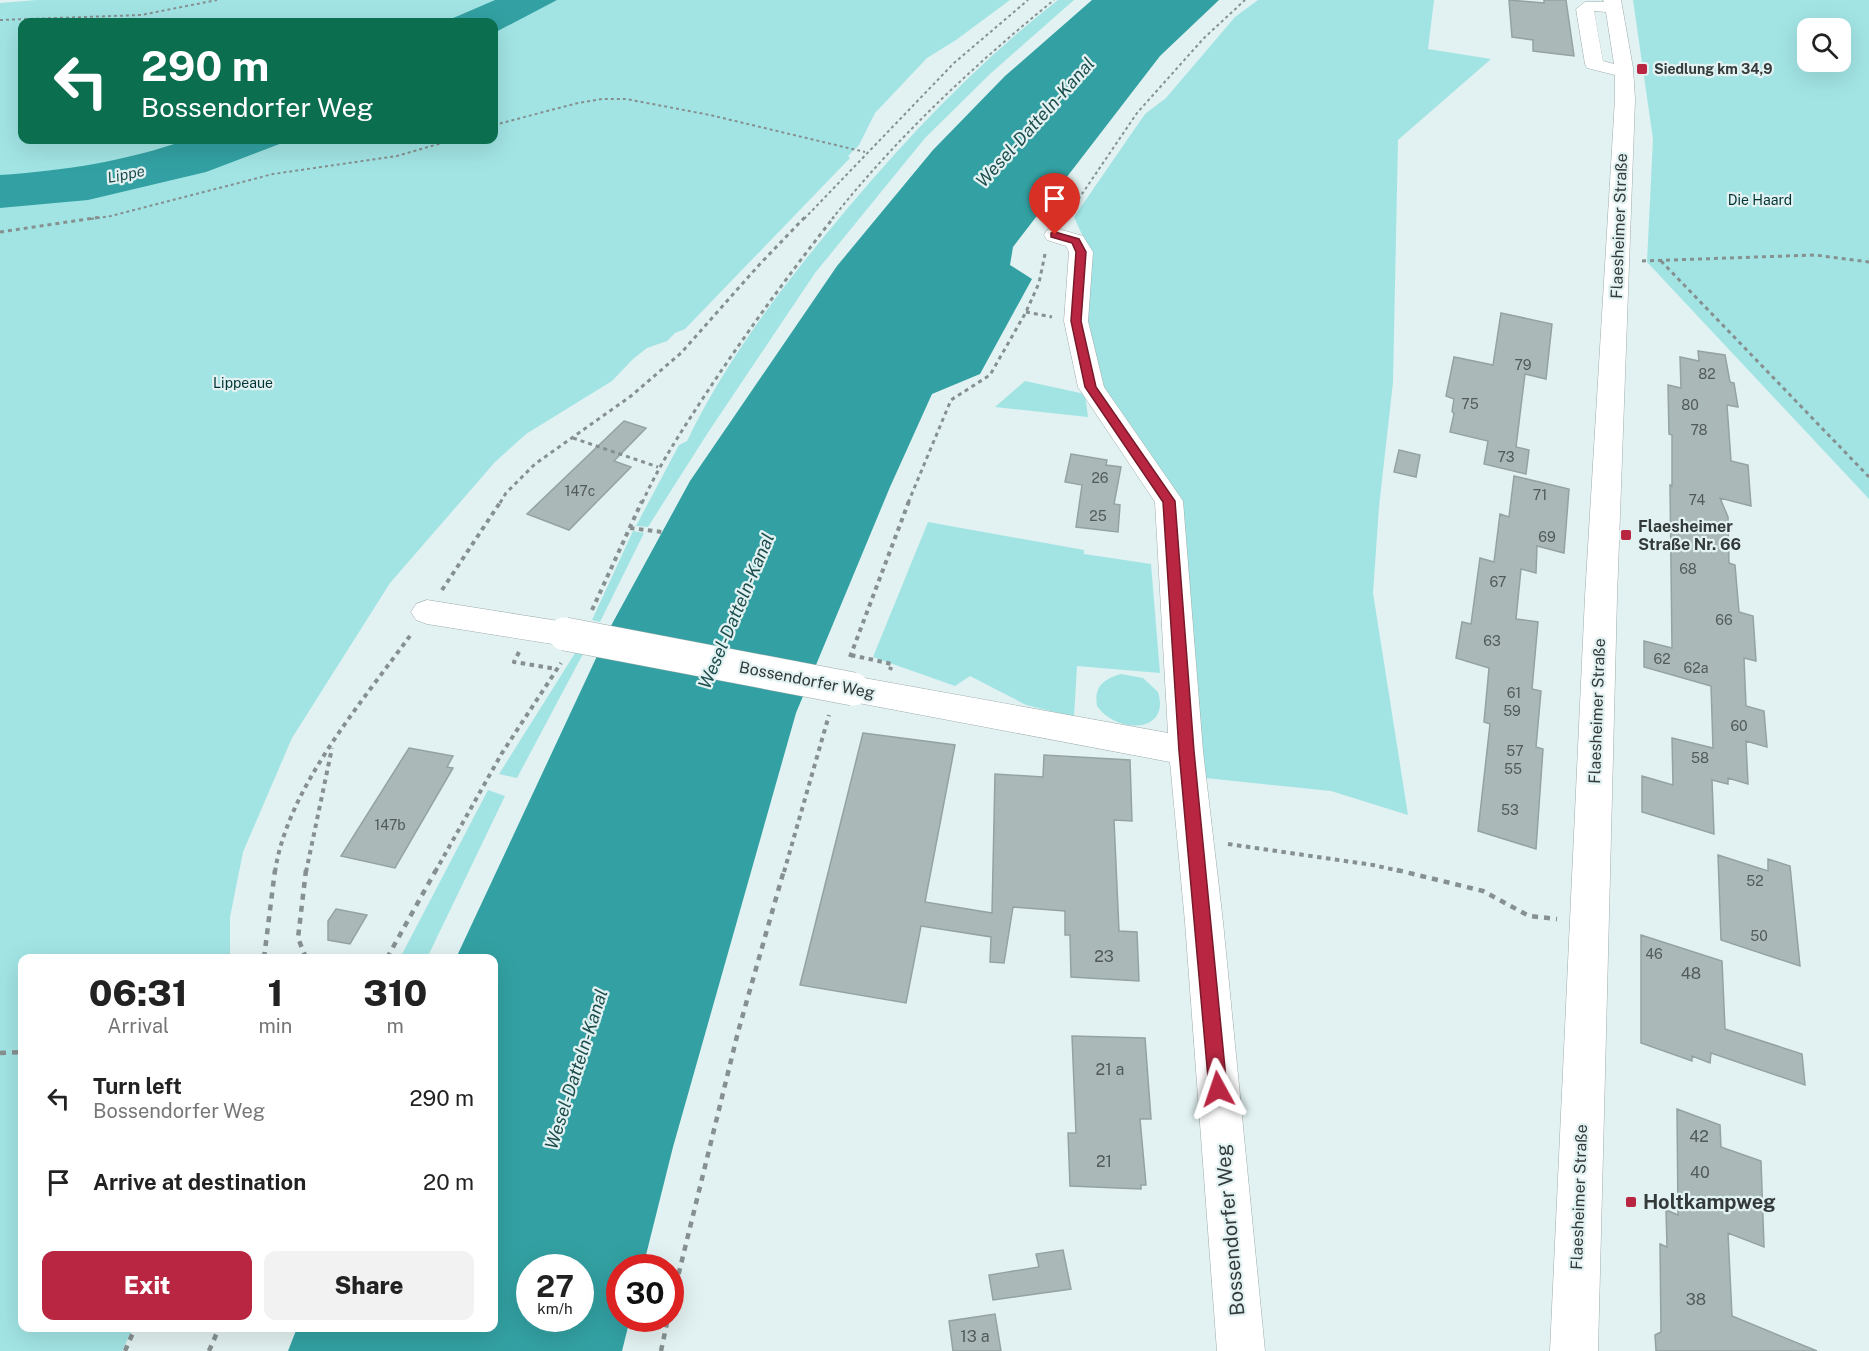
<!DOCTYPE html>
<meta charset="utf-8">
<style>
:root{--surface:#fff;--page:#f2f2f2;--text:#222;--muted:#767676;--accent:#b82641}
body{margin:0;font-family:"Public Sans",sans-serif;background:var(--page);color:var(--text);height:100vh;display:flex;flex-direction:column;font-size:22px;white-space:nowrap}
*{box-sizing:border-box;margin:0}
p{font-size:20px;color:var(--muted)}
.icon{flex:none;width:33px;height:33px;fill:none;stroke:currentColor;stroke-width:2;stroke-linecap:round;stroke-linejoin:round}
.map{position:relative;flex:1;overflow:hidden}
.side{position:absolute;left:18px;top:954px;width:480px;height:378px;display:flex;flex-direction:column;background:var(--surface);border-radius:12px;box-shadow:0 6px 24px #0002}
.side>*{flex:none}
.guide{position:absolute;left:18px;top:18px;width:480px;height:126px;border-radius:12px;box-shadow:0 6px 24px #0002;background:#0b6e4f;color:#fff;overflow:hidden}
.controls{position:absolute;left:1797px;top:18px;display:grid;gap:12px}
.controls a{display:grid;place-items:center;width:54px;height:54px;border-radius:12px;background:var(--surface);box-shadow:0 6px 24px #0002;font-size:30px}
.speed{position:absolute;left:516px;top:1254px;display:flex;gap:12px;font-size:30px;font-weight:700;text-align:center}
.speed>*{display:grid;place-content:center;width:78px;height:78px;border-radius:50%;background:var(--surface);box-shadow:0 6px 24px #0002;line-height:1}
.speed small{font-size:15px;font-weight:400}
.speed .limit{border:9px solid #d22;background:#fff;color:#111}
.pin{position:absolute;display:grid;place-items:center;width:51px;height:51px;color:#fff;margin:-62px -26px;border-radius:50% 50% 50% 0;rotate:-45deg;box-shadow:0 0 6px #0007}
.pin .icon{rotate:45deg}
.me{position:absolute;width:66px;margin:-33px;rotate:355deg;stroke-linejoin:round;filter:drop-shadow(0 0 4px #0008)}
.turn{display:flex;align-items:center;gap:21px;height:126px;padding:0 24px;font-size:27px}
.turn .icon{width:78px;height:78px;stroke-width:2.5}
.turn b{display:block;font-size:42px;line-height:51px}
.eta{display:flex;justify-content:space-evenly;align-items:center;height:102px;text-align:center}
.eta b{font-size:36px;font-weight:800;line-height:42px}
.action{display:flex;gap:12px;margin-top:auto;padding:12px 24px}
.action a{flex:1;height:69px;border-radius:12px;background:var(--accent);color:#fff;font-size:24px;font-weight:800;line-height:69px;text-align:center}
.action a+a{background:var(--page);color:var(--text)}
ul{padding:0;list-style:none}
li{display:flex;align-items:center;gap:18px;height:84px;padding:0 24px}
li div{flex:1}
li b{display:block;font-size:22px}
li em{font-style:normal}
.map>svg:first-child{display:block}
.green{fill:#a2e4e4;fill-rule:evenodd}
.water{fill:#33a1a3;fill-rule:evenodd}
.building{fill:#aab8b8;stroke:#94a2a2;stroke-width:1.5}
.lines{fill:none;stroke-linecap:round;stroke-linejoin:round}
.minor-casing{stroke:#9eacac;stroke-width:1}
.path-far3{stroke:#869090;stroke-width:2;stroke-dasharray:3 3;stroke-linecap:butt}
.path-far2{stroke:#869090;stroke-width:3;stroke-dasharray:4 4;stroke-linecap:butt}
.path-far1{stroke:#869090;stroke-width:4;stroke-dasharray:4.5 4.5;stroke-linecap:butt}
.path{stroke:#869090;stroke-width:4.5;stroke-dasharray:6 6;stroke-linecap:butt}
.minor{fill:#fff;fill-rule:evenodd}
.minor-bridge-casing{stroke:#9eacac;stroke-width:34;stroke-linecap:butt}
.minor-bridge{stroke:#fff;stroke-width:33}
.route{fill:#b82641;stroke:#78192a;stroke-width:1.5}
.poi-dot{fill:#b82641;stroke:#e2f1f1;stroke-width:2}
.labels{text-anchor:middle;dominant-baseline:central;stroke-width:4.5;stroke-linejoin:round;paint-order:stroke}
.far-poi-label{font-size:14px;font-weight:bold;fill:#343a3a;stroke:#e2f1f1;text-anchor:start}
.far-park-label{font-size:14px;fill:#003334;stroke:#e2f1f1}
.number-label{font-size:14px;fill:#525a5a}
.far-water-label{font-size:15px;font-style:italic;fill:#1d4c4c;stroke:#e2f1f1}
.street-label{font-size:16px;fill:#343a3a;stroke:#e2f1f1}
.poi-label{font-size:16px;font-weight:bold;fill:#343a3a;stroke:#e2f1f1;text-anchor:start}
.near-number-label{font-size:16px;fill:#525a5a}
.water-label{font-size:18px;font-style:italic;fill:#1d4c4c;stroke:#e2f1f1}
.near-poi-label{font-size:20px;font-weight:bold;fill:#343a3a;stroke:#e2f1f1;text-anchor:start}
.near-street-label{font-size:20px;fill:#343a3a;stroke:#e2f1f1}
</style>
<div class="map">
<svg width="1869" height="1351" viewBox="0 0 1869 1351">
<rect width="100%" height="100%" fill="#e2f1f1"/>
<path class="green" d="M37,0h973l-54,40 -29,18 -52,55 -16,32 -11,11 2,2 -165,171 -10,4 -8,8 -20,7 -14,11 -21,22 -86,53 -31,28 -105,121 -98,155 -49,114 -13,65v41h-208v370h111l-11,23h-122v-1348zM22,22h472v118h-472z
M1058,0h16l-84,74 -65,64 -110,135 -108,161 -59,93 -12,-1 43,-81 8,-4c36,-75 87,-144 140,-208 70,-85 144,-165 231,-233z
M1258,0h176l-6,49 63,10 -93,81 -5,242 -14,125 -6,86 35,222 -77,-24 -135,-14 -13,-272 -83,-121 -15,-62 -1,-83 -10,-22 71,-103 21,-16 69,-81z
M1633,0h236v499l-222,-237 6,-123zM1808,28h32v34h-32z
M1025,381l60,13 3,23 -93,-10z
M928,522l156,28v4l67,10 9,109 -83,-7 -3,51 -48,-12 -56,-29 -15,10 -82,-29z
M633,531l11,2 -44,89 -8,-2z
M577,650l7,2 -67,126 -18,-4z
M1121,674l22,4 15,14c13,41 -41,43 -61,14 -3,-19 6,-27 24,-32z
M488,790l17,6 -78,162h-27z"/>
<path class="water" d="M495,0h62l-63,33v-11h-50z
M1092,0h127l-59,56 -147,191 -3,18 22,14 -52,95 -48,20 -42,93 -94,226 -123,434 -30,120 -23,1v50l10,1 -8,32h-334l9,-23h197v-370h-38l156,-334 78,-143 147,-215 96,-116 72,-74zM530,1268h50v50h-50z
M186,140h104l-84,32 -118,28 -88,8v-33c62,-4 127,-14 186,-35z"/>
<path class="building" d="M1509,0l35,3v-3h22l8,56 -41,-5v-11l-21,-3z
M1501,313l51,11 -6,55 -21,-5 -9,73 13,3 -3,24 -42,-10 4,-23 -38,-9 4,-18 -2,-3 2,-12 -8,-3 8,-39 39,8z
M1698,351l27,4 5,27 4,1 4,24 -11,-2 4,56 17,4 3,41 -31,-8 8,19 1,46 6,2 4,47 14,4 3,45 -12,-3 2,48 18,5 3,36 -21,-6 2,43 -20,-6v6l-16,-4 2,54 -72,-22v-36l31,9 -1,-47 41,10 -2,-62 -67,-19v-26l28,7 -2,-163 2,1v-51l-3,-1 -1,-49 13,3 -1,-31 19,4z
M624,421l22,7 -32,33 17,6 -62,63 -42,-16z
M1399,450l21,5 -4,22 -22,-5z
M1071,454l36,6 -1,5 15,2 -7,37 6,1 -2,27 -42,-5 6,-42 -17,-3z
M1514,476l55,13 -5,64 -27,-7 -1,27 -15,-4 -5,50 22,3 -6,67 9,2 -5,56 7,2 -7,100 -58,-18 12,-107 -6,-2 5,-54 -33,-10 6,-36 9,2 9,-66 14,4 6,-48 9,3z
M863,733l92,12 -30,157 67,11 3,-139 48,3 1,-22 86,5 2,61 -18,-1 5,111 18,1 2,49 -68,-4 -1,-42h-5v-24l-52,-4 -9,56 -14,-1 1,-25 -70,-11 -15,77 -106,-18z
M409,748l44,8 -6,11 6,1 -58,100 -54,-12z
M1718,855l50,16v-12l22,7 10,100 -79,-26z
M336,909l31,6 -17,29 -22,-4v-19z
M1641,935l81,26 3,68 77,25 3,31 -94,-32 -1,10 -18,-7v5l-51,-18z
M1072,1036l73,2 6,81h-11l6,66h-5v4l-71,-3 -2,-53h8z
M1677,1109l43,16 1,22 40,14 3,86 -36,-14 4,83 85,35h-161l-1,-16 6,-3 -1,-88 7,3 -1,-37 12,5z
M1063,1250l8,39 -78,11 -4,-25 50,-8 -3,-13z
M995,1314l6,37h-48l-4,-30z"/>
<g class="lines">
<g class="minor-casing">
<path id="minor" d="M1603,0h18l12,68 2,31 -18,498 -19,754h-48l35,-754 30,-498v-24l-28,-7 -2,-4 -9,-55 9,-7h19zM1594,11l12,1 8,52 -11,-3z
M1055,228l28,8 10,16 -5,69 16,66 79,114 20,250 20,171 42,429h-48l-32,-429 -15,-160 -317,-60 -12,-4 -5,-9 5,-9 12,-4 315,57 -13,-231 -77,-115 -14,-66 5,-69 -3,-6 -19,-6 -3,-5 3,-5z
M427,600l138,22 11,3 5,9 -5,9 -11,3 -138,-22 -11,-4 -5,-8 5,-8z"/>
</g>
<path class="path-far3" d="M0,20l141,-5 76,-15
M494,125l84,-22 24,-4h24l84,16 155,37
M91,219l20,-3 162,-42 124,-18 55,-16
M804,219l150,-156 74,-63
M832,219c64,-81 142,-154 222,-219
M1065,219l72,-106 67,-75 41,-38"/>
<path class="path-far2" d="M0,232l101,-15
M1642,261l173,-6 54,7
M1661,261l208,216
M1026,312l26,5
M573,438l85,29
M500,503l6,-10 29,-29 96,-68 50,-43 78,-88 46,-48
M642,503c18,-40 41,-74 65,-111 40,-60 82,-118 127,-175
M908,503l43,-103 39,-25 36,-63 13,-29 6,-29"/>
<path class="path-far1" d="M630,528l32,4
M442,590l59,-89
M592,610l50,-109
M519,652l-5,10 43,7
M851,655l41,9 -2,6
M850,657l59,-156
M1228,844l145,21 31,7
M275,872c12,-84 88,-171 137,-239
M306,872l26,-124
M435,872l67,-119 59,-90
M784,872l45,-157"/>
<path class="path" d="M1397,870l86,21 46,25 28,3
M264,958l11,-88
M306,958l-8,-20 8,-68
M387,958l49,-88
M0,1053l22,-1
M670,1309l68,-277 46,-162
M125,1351l10,-23
M209,1351l10,-23
M661,1351l7,-33"/>
<use href="#minor" class="minor"/>
<g class="minor-bridge-casing">
<path id="minor-bridge" d="M565,634l288,55"/>
</g>
<use href="#minor-bridge" class="minor-bridge"/>
</g>
<path class="route" d="M1055,232l24,7 7,13 -5,69 15,66 79,114 19,250 33,338 -2,6 -7,3 -6,-3 -3,-6 -30,-338 -16,-249 -78,-115 -14,-66 5,-69 -4,-9 -21,-6v-4z"/>
<g class="poi-dot">
<rect x="1636" y="63" width="12" height="12" rx="3"/>
<rect x="1620" y="529" width="12" height="12" rx="3"/>
<rect x="1625" y="1196" width="12" height="12" rx="3"/>
</g>
<g class="labels">
<g class="far-poi-label">
<text x="1654" y="69">Siedlung km 34,9</text>
</g>
<g class="far-park-label">
<text x="1760" y="200">Die Haard</text>
<text x="243" y="383">Lippeaue</text>
</g>
<g class="number-label">
<text x="1523" y="365">79</text>
<text x="1707" y="374">82</text>
<text x="1470" y="404">75</text>
<text x="1690" y="405">80</text>
<text x="1699" y="430">78</text>
<text x="1506" y="457">73</text>
<text x="1100" y="478">26</text>
<text x="580" y="491">147c</text>
<text x="1540" y="495">71</text>
<text x="1697" y="500">74</text>
<text x="1098" y="516">25</text>
<text x="1547" y="537">69</text>
<text x="1688" y="569">68</text>
<text x="1498" y="582">67</text>
<text x="1724" y="620">66</text>
<text x="1492" y="641">63</text>
<text x="1662" y="659">62</text>
<text x="1696" y="668">62a</text>
<text x="1514" y="693">61</text>
<text x="1512" y="711">59</text>
<text x="1739" y="726">60</text>
<text x="1515" y="751">57</text>
<text x="1700" y="758">58</text>
<text x="1513" y="769">55</text>
<text x="1510" y="810">53</text>
<text x="390" y="825">147b</text>
<text x="1755" y="881">52</text>
<text x="1759" y="936">50</text>
<text x="1654" y="954">46</text>
</g>
<g class="far-water-label">
<text transform="translate(126 174) rotate(-11)">Lippe</text>
</g>
<g class="street-label">
<text transform="translate(1619 226) rotate(-88)">Flaesheimer Straße</text>
<text transform="translate(807 680) rotate(11)">Bossendorfer Weg</text>
<text transform="translate(1597 711) rotate(-88)">Flaesheimer Straße</text>
<text transform="translate(1579 1197) rotate(-88)">Flaesheimer Straße</text>
</g>
<g class="poi-label">
<text x="1638" y="526">Flaesheimer<tspan x="1638" dy="18">Straße Nr. 66</tspan></text>
</g>
<g class="near-number-label">
<text x="1104" y="956">23</text>
<text x="1691" y="973">48</text>
<text x="1110" y="1069">21 a</text>
<text x="1699" y="1136">42</text>
<text x="1104" y="1161">21</text>
<text x="1700" y="1172">40</text>
<text x="1696" y="1299">38</text>
<text x="975" y="1336">13 a</text>
</g>
<g class="water-label">
<text transform="translate(1035 122) rotate(-48)">Wesel-Datteln-Kanal</text>
<text transform="translate(736 611) rotate(-67)">Wesel-Datteln-Kanal</text>
<text transform="translate(576 1069) rotate(-72)">Wesel-Datteln-Kanal</text>
</g>
<g class="near-poi-label">
<text x="1643" y="1202">Holtkampweg</text>
</g>
<g class="near-street-label">
<text transform="translate(1230 1230) rotate(-95)">Bossendorfer Weg</text>
</g>
</g>
</svg>
<div class="controls">
<a><svg class="icon" aria-label="search" viewBox="0 0 24 24"><circle cx="10" cy="10" r="6"/><path d="M15 15l6 6"/></svg></a>
</div>
<div class="speed"><div>27<small>km/h</small></div><div class="limit">30</div></div>
<div class="pin" style="left:1055px;top:235px;background:#d93025"><svg class="icon" aria-label="arrive" viewBox="0 0 24 24"><path d="M6 21V4h12l-3 4 3 4H6"/></svg></div>
<svg class="me" style="left:1218px;top:1089px" viewBox="-20 -20 40 40"><path d="M0-17L14 15 0 8-14 15z" fill="#b82641" stroke="#fff" stroke-width="4"/></svg>
<div class="guide">
<div class="turn"><svg class="icon" aria-label="left" viewBox="0 0 24 24"><path d="M17 20v-9H6M10 6l-5 5 5 5"/></svg><div><b>290 m</b>Bossendorfer Weg</div></div>
</div>
<section class="side">
<div class="eta">
<div><b>06:31</b><p>Arrival</p></div>
<div><b>1</b><p>min</p></div>
<div><b>310</b><p>m</p></div>
</div>
<ul>
<li><svg class="icon" aria-label="left" viewBox="0 0 24 24"><path d="M17 20v-9H6M10 6l-5 5 5 5"/></svg><div><b>Turn left</b><p>Bossendorfer Weg</p></div><em>290 m</em></li>
<li><svg class="icon" aria-label="arrive" viewBox="0 0 24 24"><path d="M6 21V4h12l-3 4 3 4H6"/></svg><div><b>Arrive at destination</b></div><em>20 m</em></li>
</ul>
<div class="action"><a>Exit</a><a>Share</a></div>
</section>
</div>
